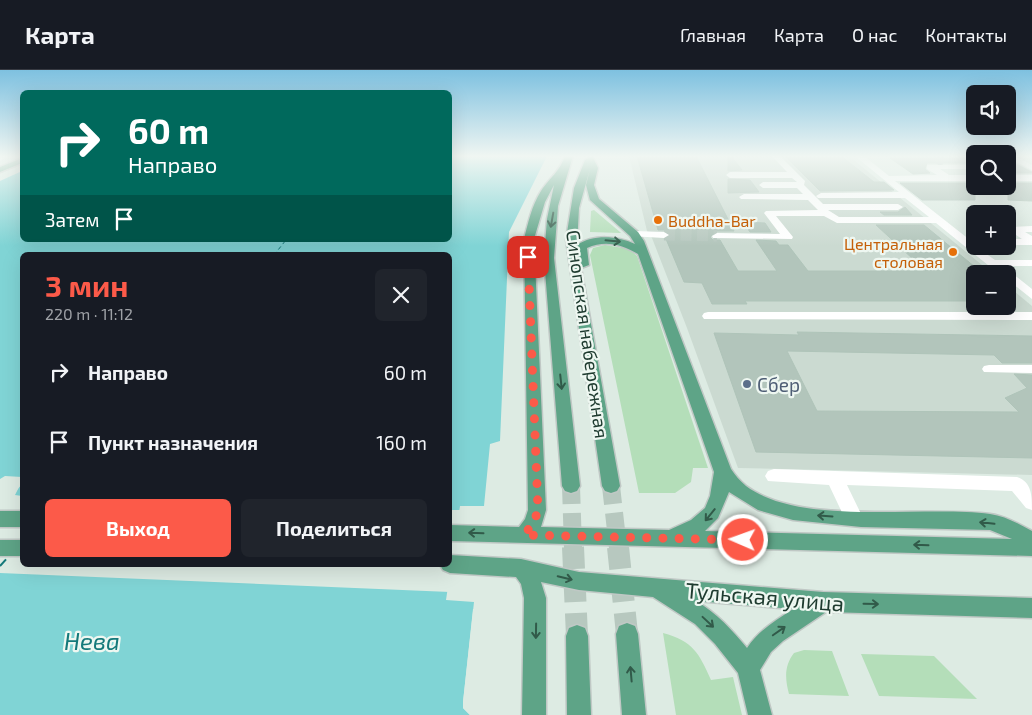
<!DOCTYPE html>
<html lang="ru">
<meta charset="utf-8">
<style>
:root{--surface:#171b24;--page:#20242c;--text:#f1f3f6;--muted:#9ea1a6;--line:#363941;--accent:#fc5a49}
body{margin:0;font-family:"Exo 2",sans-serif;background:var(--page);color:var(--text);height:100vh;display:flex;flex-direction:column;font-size:19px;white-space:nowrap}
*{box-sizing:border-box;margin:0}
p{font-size:16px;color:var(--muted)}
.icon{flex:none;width:28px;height:28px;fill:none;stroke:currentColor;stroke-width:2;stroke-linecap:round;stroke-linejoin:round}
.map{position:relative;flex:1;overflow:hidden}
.sheet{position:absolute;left:20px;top:182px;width:432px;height:315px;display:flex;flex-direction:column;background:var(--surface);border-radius:8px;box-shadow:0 5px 20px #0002}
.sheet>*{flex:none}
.banner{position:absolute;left:20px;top:20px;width:432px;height:152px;border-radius:8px;box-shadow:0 5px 20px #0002;background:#00695c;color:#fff;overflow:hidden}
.fabs{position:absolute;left:966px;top:15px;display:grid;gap:10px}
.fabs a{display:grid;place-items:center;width:50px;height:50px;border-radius:8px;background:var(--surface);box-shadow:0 5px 20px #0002;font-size:25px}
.pin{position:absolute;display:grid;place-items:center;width:42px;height:42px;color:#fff;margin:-21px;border-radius:10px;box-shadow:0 2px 8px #0006}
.me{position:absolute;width:55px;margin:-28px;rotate:272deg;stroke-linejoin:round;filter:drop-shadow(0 0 4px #0008)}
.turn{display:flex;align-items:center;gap:18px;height:105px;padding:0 25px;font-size:22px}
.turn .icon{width:65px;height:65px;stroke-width:2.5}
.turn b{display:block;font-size:35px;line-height:42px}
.then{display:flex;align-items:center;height:48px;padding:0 25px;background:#0003;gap:10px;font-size:19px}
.round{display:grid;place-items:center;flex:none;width:52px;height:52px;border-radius:8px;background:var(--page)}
.headline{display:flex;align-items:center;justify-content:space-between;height:85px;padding:0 25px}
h1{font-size:30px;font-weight:700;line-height:38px;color:var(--accent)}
.cta{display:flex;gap:10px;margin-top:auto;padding:10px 25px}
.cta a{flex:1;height:58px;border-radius:8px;background:var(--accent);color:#fff;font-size:20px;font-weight:700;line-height:58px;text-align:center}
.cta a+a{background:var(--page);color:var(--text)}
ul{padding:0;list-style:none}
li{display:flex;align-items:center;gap:15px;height:70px;padding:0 25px}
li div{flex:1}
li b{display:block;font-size:19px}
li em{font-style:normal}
header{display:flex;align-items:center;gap:30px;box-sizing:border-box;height:70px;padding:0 25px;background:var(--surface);border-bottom:1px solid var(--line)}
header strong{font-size:24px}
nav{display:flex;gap:28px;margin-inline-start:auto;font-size:18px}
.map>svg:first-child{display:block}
.built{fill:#cbdad1}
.green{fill:#b4deb9}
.water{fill:#80d4d5}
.pier{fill:#ddebe3}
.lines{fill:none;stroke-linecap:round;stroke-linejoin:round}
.ferry-far1{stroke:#14797a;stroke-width:1;stroke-dasharray:4 3;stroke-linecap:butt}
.ferry{stroke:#14797a;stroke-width:2;stroke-dasharray:9 8;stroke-linecap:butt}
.building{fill:#b2c5bb;stroke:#afc4b9}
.minor-tunnel-far1{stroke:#b7c8bf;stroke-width:9;stroke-dasharray:9 4.5;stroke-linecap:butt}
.minor-tunnel{stroke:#b7c8bf;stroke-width:11;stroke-dasharray:11 5.5;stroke-linecap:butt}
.major-tunnel-far1{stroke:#b7c8bf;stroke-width:18;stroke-dasharray:18 9;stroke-linecap:butt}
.major-tunnel{stroke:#b7c8bf;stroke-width:22;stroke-dasharray:22 11;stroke-linecap:butt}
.major-casing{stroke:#c0c8c5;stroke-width:3}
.minor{fill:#fff;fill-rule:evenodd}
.major{fill:#5ea487;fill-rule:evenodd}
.oneway{stroke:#315a49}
.route{stroke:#fc5a49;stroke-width:9;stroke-dasharray:0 16.2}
.food-dot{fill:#e8710a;stroke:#eef7f1;stroke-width:2}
.service-dot{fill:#5c6f8a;stroke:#eef7f1;stroke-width:2}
.labels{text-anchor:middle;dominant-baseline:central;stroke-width:4.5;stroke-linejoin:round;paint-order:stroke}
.far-food-label{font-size:16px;fill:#c56008;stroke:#eef7f1;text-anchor:start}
.street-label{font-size:19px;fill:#1e3b2f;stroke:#eef7f1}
.service-label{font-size:19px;fill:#4e5e75;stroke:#eef7f1;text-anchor:start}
.near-street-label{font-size:22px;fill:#1e3b2f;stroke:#eef7f1}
.near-water-label{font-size:24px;font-style:italic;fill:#14797a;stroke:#eef7f1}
</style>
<header>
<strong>Карта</strong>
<nav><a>Главная</a><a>Карта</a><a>О нас</a><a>Контакты</a></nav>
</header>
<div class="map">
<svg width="1032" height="645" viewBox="0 0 1032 645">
<rect width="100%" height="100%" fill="#ddebe3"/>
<path class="built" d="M629,86h220l144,118h-18v32h33v-20l24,20v169l-294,-7 -51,-140 -35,-90 -5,-7z"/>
<path class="green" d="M594,140l26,22 1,1 -31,-1 1,-21z
M605,175l24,4 8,7 71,212h-15l-2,14 -16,11h-36l-49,-238 3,-7z
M663,563c30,8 36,20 48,47l22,-3 9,38h-66z
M804,580l28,1 17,45 -60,-2c-4,-15 -5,-28 5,-41z
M861,584l73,2 43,43 -98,-3z"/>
<path class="water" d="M450,86h97l-38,76 -9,209 -10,3 -6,62h-24l-14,94 28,2 -11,100v6l7,7h-470v-205l22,-26v81h428v-310h-428v222l-17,-1 -5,3v-298l22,-10v69h428z"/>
<path class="pier" d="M22,411l-7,14 7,1v69h428v-55h12l-12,82 -450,-19v-66z
M473,539h2l-10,94v4l8,7 -3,1 -7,-7v-6z"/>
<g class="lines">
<path class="ferry-far1" d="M274,185l12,-15"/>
<path class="ferry" d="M0,496l9,-10"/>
</g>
<path class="building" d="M637,86h59l38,75h-17l-7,6 3,3h7l18,31h39l-21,-31 20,1 3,4h9l20,26h118l-50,-46h48l51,42v34h-230l2,3h-35l-10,-21 -18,-1 -18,-43 5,-5 -6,-4h-7z
M728,86h3l11,14 -14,1z
M785,86h56l33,26h10l10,8 -74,1z
M890,88h85v5h-48l-2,6 5,4 -17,1z
M1008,90l24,12v1h-24z
M728,109l22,1 9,12 -31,1z
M900,113h75v17h-53z
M1008,113h24v18l-24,-1z
M905,137l7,8h-28l-4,-3h18z
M743,152l22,1 6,9h-21z
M797,262l235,4v27h-30l-8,-8 -207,-4 30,60 202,1 -14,-14 22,-10 -13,-14 18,1v83l-276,-6 -42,-119 85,2z"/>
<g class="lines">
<path class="minor-tunnel-far1" d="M936,88l11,7"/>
<path class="minor-tunnel" d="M664,165l53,1"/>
<path class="major-tunnel-far1" d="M571,416l2,62
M611,416l7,62"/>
<path class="major-tunnel" d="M573,477l4,89
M618,477l9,87"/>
<g class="major-casing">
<path id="major" d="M565,86h8l-15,50 -4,52 26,228 -3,5 -6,2 -6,-2 -3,-5 -18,-228 3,-39 7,-34 -9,17 -11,37 12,271 -5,17 128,3 22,-10 14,-12 5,-12 4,-24 -76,-218c-17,-10 -33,-14 -51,-6l2,17 -8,3 39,218 -3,5 -6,2 -6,-2 -3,-5 -36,-247 8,-51 11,-28 5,-3h3l5,11 -4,17 5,14 39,33 6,9 87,228c4,6 9,12 15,17 55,41 176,19 244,28 15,2 29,10 42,17v25l-582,-15v-16l69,2 6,-8 3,-9 -4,-271c4,-16 8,-34 17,-48 10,-15 17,-17 24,-35zM590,99l-4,16 4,15 40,36 5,8c-18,-8 -41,-10 -58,1l2,-37zM729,422l29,18 35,10 68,7 129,3 22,9 -307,-8 13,-13z
M22,88v5l-22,9v-5z
M0,441h22v16h-22z
M0,470h22v16h-22z
M450,485l71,4 58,13 244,20 209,6v20l-206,-6 -43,29 -12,11 -11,18 12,45h-24l-10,-42 -23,-29 -20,-20 -42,-27 -74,-7 -38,-8 5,16v117h-24l2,-117 -3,-14 -5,-7 -66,-4 -7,-3 -3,-5h10zM696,531l97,8c-18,12 -34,21 -46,39 -15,-18 -30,-35 -51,-47z
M627,553l8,3 3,8 8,81h-24l-6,-81 3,-8z
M577,555l8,3 3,8 3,79h-24l-1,-79 3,-8z"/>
</g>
<path class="minor" d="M0,86h8l-8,5z
M772,86h8l25,25 -1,4 19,19h75l5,3 -5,3h-70l11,7h90l-24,-19h-87l-2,-2 5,-3 78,-1 -44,-36h9l25,20 48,-1 -10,-6v-4h48v4h-35l9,6h26v6h-80l80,63v2l20,14h37v6h-29l29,23v10l-24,-19v-6h-9l-63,-51h-99l-13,-7h-48l17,21 -1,2 -79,-1 -1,-2 5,-3 63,1 -16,-21 2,-2 52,-1 -10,-10 -67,-1 -2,-2 5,-3h59l-6,-6h-34l-4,-3 4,-3h34l-5,-4h-62l-4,-3 4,-3h57z
M1008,86h7l17,9v5l-24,-12z
M1008,105h24v6h-24z
M1032,156v6h-7l7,4v9h-24v-6h14l-12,-8v-4z
M634,161l30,1 5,3 -5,3 -34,-2v-4z
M708,242h324v8l-328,-1 -2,-3 2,-3z
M989,295h43v8l-48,-1 -2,-3 2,-3z
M774,399l243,8c15,5 15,19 15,33l-6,-2 -14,-17 -165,-6 16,33 -2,5 -7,3 -7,-3 -18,-38 -61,-4 -3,-5 3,-5z"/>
<use href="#major" class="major"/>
</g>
<defs><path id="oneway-shaft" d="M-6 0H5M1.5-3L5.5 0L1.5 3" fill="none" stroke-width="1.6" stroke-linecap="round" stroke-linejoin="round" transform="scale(1.25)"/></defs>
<g class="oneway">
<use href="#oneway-shaft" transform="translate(552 150) rotate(100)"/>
<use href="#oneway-shaft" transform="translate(613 171) rotate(5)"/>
<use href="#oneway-shaft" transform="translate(561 312) rotate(84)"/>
<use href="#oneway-shaft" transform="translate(710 445) rotate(129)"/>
<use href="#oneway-shaft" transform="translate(825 446) rotate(-176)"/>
<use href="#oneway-shaft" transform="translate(987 453) rotate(-174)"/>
<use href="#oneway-shaft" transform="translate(476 463) rotate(-178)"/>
<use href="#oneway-shaft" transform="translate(921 475) rotate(-178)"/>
<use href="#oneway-shaft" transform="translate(565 508) rotate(13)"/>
<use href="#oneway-shaft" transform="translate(871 534) rotate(1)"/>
<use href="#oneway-shaft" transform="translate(708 552) rotate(43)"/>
<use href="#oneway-shaft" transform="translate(536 561) rotate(91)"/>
<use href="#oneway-shaft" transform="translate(779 561) rotate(-35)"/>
<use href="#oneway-shaft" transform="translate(631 604) rotate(-95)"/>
</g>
<linearGradient id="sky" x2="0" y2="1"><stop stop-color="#7ec1e0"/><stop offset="0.49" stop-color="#f0f6f2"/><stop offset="1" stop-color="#f0f6f2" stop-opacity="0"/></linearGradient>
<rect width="1032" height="176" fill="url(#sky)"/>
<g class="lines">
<path class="route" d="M528,187l10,253 -4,12 -10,13 219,5"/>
</g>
<g class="food-dot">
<circle cx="658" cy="150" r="5"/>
<circle cx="953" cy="182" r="5"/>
</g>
<circle class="service-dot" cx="747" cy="314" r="5"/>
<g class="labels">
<g class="far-food-label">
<text x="668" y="150">Buddha-Bar</text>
<text x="943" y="173" text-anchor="end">Центральная<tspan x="943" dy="18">столовая</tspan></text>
</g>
<g class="street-label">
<text transform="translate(588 264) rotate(82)">Синопская набережная</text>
</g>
<g class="service-label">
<text x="757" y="314">Сбер</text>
</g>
<g class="near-street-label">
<text transform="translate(765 526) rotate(5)">Тульская улица</text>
</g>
<g class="near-water-label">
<text x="92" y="570">Нева</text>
</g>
</g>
</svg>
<div class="fabs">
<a><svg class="icon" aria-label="sound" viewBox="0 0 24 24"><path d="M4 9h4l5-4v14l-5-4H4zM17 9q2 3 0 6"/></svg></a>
<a><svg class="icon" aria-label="search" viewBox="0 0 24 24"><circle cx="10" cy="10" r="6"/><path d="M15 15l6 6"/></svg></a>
<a>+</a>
<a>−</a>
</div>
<div class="pin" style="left:528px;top:187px;background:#d93025"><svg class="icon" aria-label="arrive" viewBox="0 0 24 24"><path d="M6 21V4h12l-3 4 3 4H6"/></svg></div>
<svg class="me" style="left:743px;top:470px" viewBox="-20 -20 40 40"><circle r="17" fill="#fc5a49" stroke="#fff" stroke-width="3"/><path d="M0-11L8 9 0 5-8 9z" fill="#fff"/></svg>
<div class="banner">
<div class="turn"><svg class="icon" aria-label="right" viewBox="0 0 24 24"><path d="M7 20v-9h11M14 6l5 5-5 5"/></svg><div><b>60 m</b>Направо</div></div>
<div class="then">Затем<svg class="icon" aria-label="arrive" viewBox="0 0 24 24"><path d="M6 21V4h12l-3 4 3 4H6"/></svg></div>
</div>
<section class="sheet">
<div class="headline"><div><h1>3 мин</h1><p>220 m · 11:12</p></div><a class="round"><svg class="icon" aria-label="close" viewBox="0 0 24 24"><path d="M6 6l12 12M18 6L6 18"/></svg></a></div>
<ul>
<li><svg class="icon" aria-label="right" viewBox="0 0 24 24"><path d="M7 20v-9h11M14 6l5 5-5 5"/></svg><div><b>Направо</b></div><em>60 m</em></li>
<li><svg class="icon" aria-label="arrive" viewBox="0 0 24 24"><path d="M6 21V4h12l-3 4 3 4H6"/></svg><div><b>Пункт назначения</b></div><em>160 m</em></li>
</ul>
<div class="cta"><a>Выход</a><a>Поделиться</a></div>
</section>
</div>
